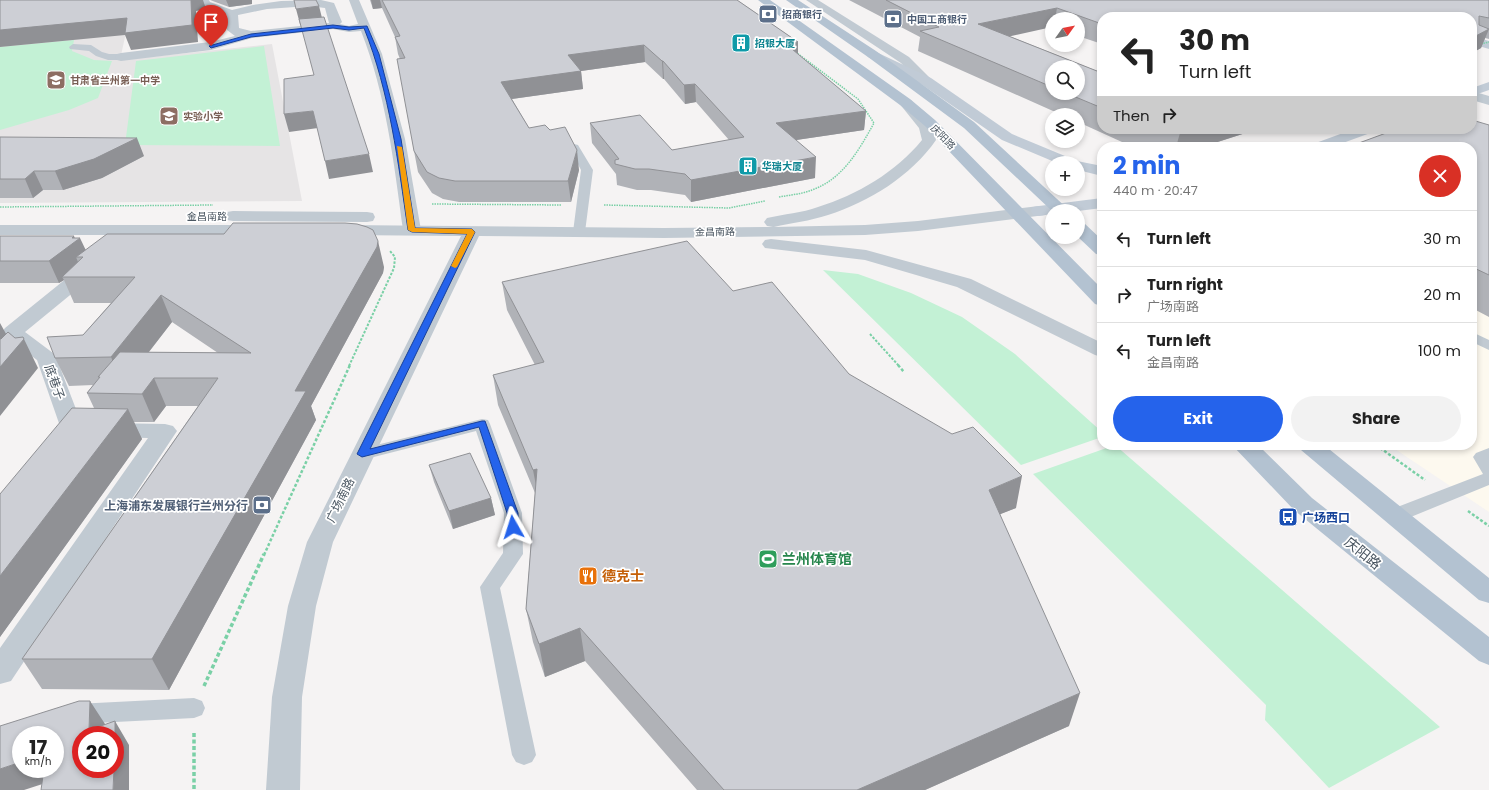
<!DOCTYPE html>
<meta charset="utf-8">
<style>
:root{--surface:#fff;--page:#f2f2f2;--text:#222;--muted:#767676;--line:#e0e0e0;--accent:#2563eb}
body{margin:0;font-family:Poppins,"Noto Sans SC",sans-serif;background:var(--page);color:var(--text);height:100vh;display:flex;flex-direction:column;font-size:15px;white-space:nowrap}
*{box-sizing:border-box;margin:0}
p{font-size:13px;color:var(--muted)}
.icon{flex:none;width:22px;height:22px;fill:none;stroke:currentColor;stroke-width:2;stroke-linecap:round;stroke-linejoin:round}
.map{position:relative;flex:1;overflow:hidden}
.panel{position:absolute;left:1097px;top:142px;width:380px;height:308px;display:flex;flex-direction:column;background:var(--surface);border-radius:16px;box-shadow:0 2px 6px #0003}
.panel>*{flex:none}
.hud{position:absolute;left:1097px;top:12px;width:380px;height:122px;border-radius:16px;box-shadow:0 2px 6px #0003;background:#fff;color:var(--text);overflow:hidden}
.needle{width:26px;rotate:57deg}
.tools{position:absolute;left:1045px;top:12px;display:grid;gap:8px}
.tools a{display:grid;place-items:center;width:40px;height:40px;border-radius:50%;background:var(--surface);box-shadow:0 2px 6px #0003;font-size:20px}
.speed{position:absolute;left:12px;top:726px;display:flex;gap:8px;font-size:20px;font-weight:700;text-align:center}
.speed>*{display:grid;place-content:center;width:52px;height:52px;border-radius:50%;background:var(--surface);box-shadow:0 2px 6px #0003;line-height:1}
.speed small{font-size:10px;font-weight:400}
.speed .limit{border:6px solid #d22;background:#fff;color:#111}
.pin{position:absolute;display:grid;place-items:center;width:34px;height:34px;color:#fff;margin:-41px -17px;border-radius:50% 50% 50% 0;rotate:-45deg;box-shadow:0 0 4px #0007}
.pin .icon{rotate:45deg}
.me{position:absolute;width:44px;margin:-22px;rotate:354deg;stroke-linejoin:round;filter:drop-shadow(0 0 3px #0008)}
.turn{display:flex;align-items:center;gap:14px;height:84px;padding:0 16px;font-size:18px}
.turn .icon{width:52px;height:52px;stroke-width:2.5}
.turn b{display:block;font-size:28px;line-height:34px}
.then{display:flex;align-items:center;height:38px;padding:0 16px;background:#0003;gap:8px;font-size:15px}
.round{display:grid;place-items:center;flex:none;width:42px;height:42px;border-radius:21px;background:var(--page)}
.headline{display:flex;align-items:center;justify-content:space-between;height:68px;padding:0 16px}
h1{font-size:24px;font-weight:700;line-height:30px;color:var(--accent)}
.cta{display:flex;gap:8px;margin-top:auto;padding:8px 16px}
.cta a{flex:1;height:46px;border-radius:24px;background:var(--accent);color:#fff;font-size:16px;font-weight:700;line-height:46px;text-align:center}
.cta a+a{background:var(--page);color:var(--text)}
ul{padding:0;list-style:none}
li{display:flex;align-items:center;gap:12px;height:56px;padding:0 16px;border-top:1px solid var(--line)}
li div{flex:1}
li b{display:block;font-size:15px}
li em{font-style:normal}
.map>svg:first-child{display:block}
.commercial{fill:#fdf9ef}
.education{fill:#e6e4e5}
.green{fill:#c3f1d5}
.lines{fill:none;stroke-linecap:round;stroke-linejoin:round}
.path-far3{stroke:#7ad0a6;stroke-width:1.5;stroke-dasharray:1.5 1;stroke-linecap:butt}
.path-far2{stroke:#7ad0a6;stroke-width:2;stroke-dasharray:2.5 1.5;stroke-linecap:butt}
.path-far1{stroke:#7ad0a6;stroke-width:2.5;stroke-dasharray:3 2;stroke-linecap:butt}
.path{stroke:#7ad0a6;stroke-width:3.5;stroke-dasharray:4 2.5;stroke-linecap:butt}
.service{fill:#c1cad2;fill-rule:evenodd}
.minor{fill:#c1cad2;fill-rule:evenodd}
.tertiary{fill:#c1cad2;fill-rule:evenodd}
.secondary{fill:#c1cbd6;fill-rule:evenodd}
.primary{fill:#b3c2d1;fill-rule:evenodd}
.path-bridge{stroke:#7ad0a6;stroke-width:1.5;stroke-dasharray:1.5 1;stroke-linecap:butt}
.wall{fill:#b0b2b7;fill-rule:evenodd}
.shaded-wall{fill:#909195}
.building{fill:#cdcfd5;stroke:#909195}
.route{fill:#2563eb;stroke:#184099}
.slow{fill:#f59e0b}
.labels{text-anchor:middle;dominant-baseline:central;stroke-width:3.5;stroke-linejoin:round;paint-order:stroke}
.far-service-label{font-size:10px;font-weight:bold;fill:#4e5e75;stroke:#fff;text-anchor:start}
.far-culture-label{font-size:10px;font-weight:bold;fill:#0d838f;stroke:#fff;text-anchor:start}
.far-education-label{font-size:10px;font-weight:bold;fill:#785e54;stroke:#fff;text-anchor:start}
.far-street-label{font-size:10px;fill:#4a5661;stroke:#fff}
.street-label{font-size:12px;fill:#4a5661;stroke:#fff}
.service-label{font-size:12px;font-weight:bold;fill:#4e5e75;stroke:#fff;text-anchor:end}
.transit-label{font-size:12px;font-weight:bold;fill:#164399;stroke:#fff;text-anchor:start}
.near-street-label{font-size:14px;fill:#4a5661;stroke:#fff}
.near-leisure-label{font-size:14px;font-weight:bold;fill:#27864d;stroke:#fff;text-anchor:start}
.near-food-label{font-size:14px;font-weight:bold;fill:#c56008;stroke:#fff;text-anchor:start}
</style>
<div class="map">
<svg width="1489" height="790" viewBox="0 0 1489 790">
<rect width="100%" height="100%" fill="#f5f3f3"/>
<path class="commercial" d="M1472,228l17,8v276l-100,-67h83z"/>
<path class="education" d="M0,0h133l-13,60 152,-16 30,157 -302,2z"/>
<path class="green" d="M74,40l-2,11 22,9 18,1 -14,37 -29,12 -69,20v-83z
M264,46l16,100 -155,-1 11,-84z
M823,270l35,4 53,19 51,24 53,37 87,78v5l-81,28z
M1115,445l325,282 -111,61 -64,-68 1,-15 -233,-231z"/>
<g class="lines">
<path class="path-far3" d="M779,197c11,-2 23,-3 33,-7 31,-11 47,-40 62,-67l-16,-24 -61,-46
M432,204l129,1
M604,205l125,3 36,-7
M0,207l213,-2"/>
<path class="path-far2" d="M870,334l29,32
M349,366l45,-98 1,-11 -5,-6"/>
<path class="path-far1" d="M898,365l6,7
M1376,445l49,35
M1468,511l21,15
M264,555l86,-190"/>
<path class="path" d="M204,686l60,-132
M194,733v57"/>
<path class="service" d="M73,44l18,1 11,7 7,2h12l5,3 -5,3h-13l-12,-4 -7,-5 -19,-2 -1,-2z
M574,144l4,1 15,25 -8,62 -2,3h-8l-2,-3 8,-62 -12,-23z
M1472,332l17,8v10l-17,-8z
M482,419l6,1 2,4 32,89 1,41 -23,34 36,167 -4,7 -8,3 -8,-3 -4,-7 -32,-168 23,-34 1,-40 -28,-82 -114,29 -6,-2 -3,-4 3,-4z
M1489,448v37l-88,36 -7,1 -7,-1 -2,-5 2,-5 96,-37 -10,-17 3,-4z
M194,698l8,3 3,7 -3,7 -8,3 -118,6 -8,-3 -3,-7 3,-7 8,-3z"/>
<path class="minor" d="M199,0h10l1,2 22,8 21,-5 28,-4 40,-1 13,3 8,19 -2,2 9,2 9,-2 -9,-24h10l23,54 23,85 16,91 -3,4 -6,1 -6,-1 -3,-4c-9,-67 -17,-136 -42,-199l-12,1 -16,-3 -81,9 -41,12 -90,11 -4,-1 -2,-3 2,-3 4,-1 89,-11 25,-6 -8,-6v-15l-26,-9zM309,6l16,2 4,15 -78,8 -12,-3 -1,-13 29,-6z
M806,0h12l91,57 24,24 -2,3h-10l-20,-21z
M90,263l7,2 2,4 -2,4 -72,59 28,21 3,4 28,73c-7,12 -14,19 -28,15l-4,-5 9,-11 -24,-69 -32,-24 -3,-4 3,-4 78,-63z
M107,423l58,1 8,2 4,5 -166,250 -11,3v-36l148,-210 -41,-1 -8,-2 -3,-5 3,-5z"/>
<path class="tertiary" d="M1472,91l17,5v9l-17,-5z
M906,99l5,1 22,27 3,13c-25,36 -67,62 -108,75 -18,6 -37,8 -54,12l91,-2 53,-4 121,-15 6,1 2,4 -2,4 -127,16 -53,4 -201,3 -185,-2 -146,306 -17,64 -14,91 -2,93h-34l6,-93 16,-91 19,-64 154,-306 -118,-1 -6,-1 -3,-4 3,-4 6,-1 321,3 109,-1 -6,-1 -3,-4 3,-4c17,-4 35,-5 51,-11 39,-12 78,-35 104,-67l-3,-12 -20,-25 2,-3z
M233,211l134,1 6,1 2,4 -2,4 -6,1 -134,-1 -6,-1 -2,-4 2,-4z
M0,225h257l6,1 3,4 -3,4 -6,1h-257z
M771,239l95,11 105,29 131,64v14l-7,-2 -138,-68 -92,-27 -100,-12 -3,-4 3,-4z"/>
<path class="secondary" d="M1472,36l17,5v8l-17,-5z
M872,50l59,28 81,56 65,27 25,5v10l-24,-6v-7h-21l-55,-23 -81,-56 -53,-27 -2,-3 2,-3z
M1489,82v8l-17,6v-8z
M1354,129h21l-2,3 -41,15h-21l2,-3z
M1102,198v10l-24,3h-26v3l-13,2 -6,-1 -2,-4 2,-4 6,-1z"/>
<path class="primary" d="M758,0h12l140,99 25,21 167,169v17l-7,-2 -170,-178 -25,-21z
M786,0h12l78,51 98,71 96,89h-18l-88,-83 -96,-71z
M1078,222l6,1 18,17v15l-6,-1 -18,-17z
M1232,445h26l54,53 177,139v28l-10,-4 -185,-151z
M1297,445h27l165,133v25l-10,-3 -178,-150z"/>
<path class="path-bridge" d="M1481,44l8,-2"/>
</g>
<path class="wall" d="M210,0h42v4l-23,3z
M370,0h367l61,42v12l68,57 -2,19 -68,10 19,38 -124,24 -6,-7 -34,-5h-14l-20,-5 -1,-11 -24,-31 -2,-20 82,27 57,-10 -33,-38 -11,2 -21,-25h-1l-18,-17 -64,9 2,18 -71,10 17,29 50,42 -8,32h-112l-16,-3 -11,-6 -14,-21 -4,-21 -14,-92 -2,-5 -3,-17 -13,-29 -9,1z
M849,0h640v39l-4,-1 -4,10 -9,5v-36h-370v27l-24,-8v-17h-26l-43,17 93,37v56h156l-56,18h-69l-55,-25v-7h-16l-144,-64 2,-14zM1052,67l26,26h-26z
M1489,125v192l-17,-9v-161z
M0,137l144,19 -42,22 -39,12h-20l-10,8h-33z
M0,236l75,2 11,12 298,17 -1,6 -72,133 5,14 -147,270 -127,-1 -20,-30 176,-253h-32l-12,16h-20l8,17 -142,198v-143l94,-86 -7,-15 6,-8 -24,1 -14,-28 28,-23 28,-32h-37l-10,-23 -5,3h-59zM172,322l46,31 -69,-1z
M502,282l231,9 116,83 167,134 -16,6 69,212 -144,64h-228l-112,-129 -40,16 -12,-35 -7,-33 9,-116 -37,-88 -5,-30 42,-10 -28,-55z
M429,465l62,33 4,17 -42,14 -19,-47z"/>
<path class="shaded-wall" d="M191,0h12l3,9 -10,2 2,31 -67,8 -6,-15 -125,12v-17z
M226,0h26v4l-23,3z
M371,0h9l2,8 -9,1z
M319,6l4,16 -23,2 -4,-15z
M1057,8l-2,11h-3v8l-76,17 2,-20z
M1489,29l-8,19 -9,5v-15z
M798,42v17l-12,-15z
M644,45l1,17 -64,9 2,18 -79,11 -3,-18 67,-27z
M662,61h1l1,18h-1z
M695,84l1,18 -11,2 -1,-19z
M313,111l5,17 -29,4 -5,-18z
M866,111l-2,19 -88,13v-20z
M1193,129h65l-56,18h-26l4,-14z
M137,138l7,18 -42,22 -39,12 -8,-19z
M577,150l2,20 -8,32 -3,-21z
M369,154l4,18 -44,7 -4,-18z
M816,157l-1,21 -124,24v-22z
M34,171l9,19 -10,8 -8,-19z
M74,236l2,5 4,-3 10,21 -7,-2h-7l4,10 -18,10 2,3 -5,3 -10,-22z
M378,241l6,26 -1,6 -72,133 5,14 -147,270 -17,-31 143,-268z
M161,295l11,27 -49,63 -12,-28z
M0,323l10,18 -10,12z
M23,337l15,31 -38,48v-49z
M154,378l12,28 -12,16 -12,-28z
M128,409l14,30 -142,198v-61z
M537,469l2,32 -6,-31z
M1022,476l-6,32 -33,13 6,-31z
M491,498l4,17 -42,14 -4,-18z
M580,628l5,33 -40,16 -6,-33z
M1080,693l-11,33 -144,64h-68z
M90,701l15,23 -1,11 -15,-5z
M115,721l14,24v45h-16l1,-21h1z
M21,762v7h33l7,9 -37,12h-24v-21z"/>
<path class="building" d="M0,0h191l1,25 -67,8 2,-15 -127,12z
M294,0h22l3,6 -23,3z
M382,0h355l61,42 -12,2 80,67 -90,12 40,34 -125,23 -6,-6 -36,-5h-14l-20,-5v-4l4,-1 -29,-36 50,-8 32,35 72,-13 -49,-53 -11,1 -21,-24h-1l-18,-16 -76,10 13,16 -80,11 28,46 16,-3 5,5 15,-3 12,23 -9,31h-113l-16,-3 -12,-6 -13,-21 -17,-92 8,-1 -10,-21 5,-1z
M886,0h603v18l-10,-2v9l10,4 -17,9v-21h-370v7l-45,-16 -79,16 124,49v35l-36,-15h12v-26h-26v20l-132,-56 19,-4z
M324,17l45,137 -44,7 -12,-50 -29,3v-35l30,-4 -15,-56z
M1472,120l17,5v150l-17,-8v-120h-124l49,-18h75z
M1150,129h43l-13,4z
M0,137l137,1 -43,21 -39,12h-21l-9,8h-25z
M233,223h112l12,1 10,3 6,3 5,11 -1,6 -82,144h11l-154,268h-130l196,-281h-64l-12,16 -55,-1 13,-16h-2l22,-25 131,1 -90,-58 -50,62 -56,1 -8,-21 36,-2 52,-58h-73l21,-20h-7l31,-23h117z
M0,236h74l-2,2h8l-31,23h-49z
M687,241l46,50 39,-9 77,92 103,60 21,-7 49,49 -33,14 91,203 -223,97h-133l-144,-162 -41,16 -13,-35 11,-140 -4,1 -40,-95 51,-13 -42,-80z
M8,332l7,6 8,-1 1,2 -24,28v-28h1z
M72,408l56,1 -128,167v-82z
M470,453l21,45 -42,13 -20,-46z
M79,701h11l-1,29 26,-9v14h-34v34h33l-1,21h-72l3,-21h11v-34h-34v27l-21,7v-43z"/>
<path class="route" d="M333,25l16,2 18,-1 12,28 22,85 14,89 57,1 3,3 -105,217 112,-28h3l33,92v14l-2,3h-7l-2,-3v-14l-28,-86 -117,30 -5,-3 110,-220 -55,-2 -4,-2c-10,-68 -18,-137 -44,-202l-15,2 -16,-2 -82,9 -40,11 -2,-2 42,-12z"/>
<path class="slow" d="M397,146l5,1 13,81 57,1 3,3 -18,35 -2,1 -4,-2 16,-32 -55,-2 -4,-2z"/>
<defs>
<g id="bank-square" transform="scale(1)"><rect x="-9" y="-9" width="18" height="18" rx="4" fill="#5c6f8a" stroke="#fff"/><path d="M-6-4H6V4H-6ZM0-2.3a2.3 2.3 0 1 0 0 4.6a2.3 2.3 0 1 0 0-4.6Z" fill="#fff"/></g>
<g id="building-square" transform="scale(1)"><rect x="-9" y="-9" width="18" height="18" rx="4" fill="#0f9aa8" stroke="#fff"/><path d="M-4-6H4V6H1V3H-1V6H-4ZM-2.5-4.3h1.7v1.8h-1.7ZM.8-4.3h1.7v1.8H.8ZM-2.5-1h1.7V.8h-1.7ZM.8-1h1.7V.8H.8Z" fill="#fff"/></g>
<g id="school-square" transform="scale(1)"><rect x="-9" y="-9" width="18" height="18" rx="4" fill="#8d6e63" stroke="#fff"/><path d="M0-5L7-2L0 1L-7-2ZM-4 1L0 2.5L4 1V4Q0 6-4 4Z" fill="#fff"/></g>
<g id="bus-square" transform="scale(1)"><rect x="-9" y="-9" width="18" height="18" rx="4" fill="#1a4fb4" stroke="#fff"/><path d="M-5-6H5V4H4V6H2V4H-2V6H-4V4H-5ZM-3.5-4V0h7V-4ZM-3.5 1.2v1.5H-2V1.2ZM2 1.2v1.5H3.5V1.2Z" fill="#fff"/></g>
<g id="stadium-square" transform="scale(1)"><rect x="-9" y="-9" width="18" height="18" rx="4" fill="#2e9e5b" stroke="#fff"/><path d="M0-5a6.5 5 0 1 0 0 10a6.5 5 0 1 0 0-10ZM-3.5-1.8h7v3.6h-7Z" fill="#fff"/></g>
<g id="restaurant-square" transform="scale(1)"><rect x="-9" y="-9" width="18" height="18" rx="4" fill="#e8710a" stroke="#fff"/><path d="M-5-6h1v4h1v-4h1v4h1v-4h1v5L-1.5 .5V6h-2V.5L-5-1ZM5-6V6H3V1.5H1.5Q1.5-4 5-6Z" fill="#fff"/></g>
</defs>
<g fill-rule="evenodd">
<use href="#bank-square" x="768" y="14"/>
<use href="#bank-square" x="893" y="19"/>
<use href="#building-square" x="741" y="43"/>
<use href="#school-square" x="56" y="80"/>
<use href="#school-square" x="169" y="116"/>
<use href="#building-square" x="748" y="166"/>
<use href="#bank-square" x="262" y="505"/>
<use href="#bus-square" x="1288" y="517"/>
<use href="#stadium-square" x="768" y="559"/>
<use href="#restaurant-square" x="588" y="576"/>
</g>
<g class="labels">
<g class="far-service-label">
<text x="782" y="14">招商银行</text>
<text x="907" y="19">中国工商银行</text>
</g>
<g class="far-culture-label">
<text x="755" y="43">招银大厦</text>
<text x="762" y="166">华瑞大厦</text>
</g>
<g class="far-education-label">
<text x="70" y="80">甘肃省兰州第一中学</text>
<text x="183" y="116">实验小学</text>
</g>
<g class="far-street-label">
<text transform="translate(943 137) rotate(46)">庆阳路</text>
<text x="207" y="216">金昌南路</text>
<text transform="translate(715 232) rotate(-1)">金昌南路</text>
</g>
<g class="street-label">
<text transform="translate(55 382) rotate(70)">底巷子</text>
<text transform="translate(340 500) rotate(-64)">广场南路</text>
</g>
<g class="service-label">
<text x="248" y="505">上海浦东发展银行兰州分行</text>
</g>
<g class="transit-label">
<text x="1302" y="517">广场西口</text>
</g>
<g class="near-street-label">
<text transform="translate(1363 553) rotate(39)">庆阳路</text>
</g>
<g class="near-leisure-label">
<text x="782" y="559">兰州体育馆</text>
</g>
<g class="near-food-label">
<text x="602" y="576">德克士</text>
</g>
</g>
</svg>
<div class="tools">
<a><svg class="needle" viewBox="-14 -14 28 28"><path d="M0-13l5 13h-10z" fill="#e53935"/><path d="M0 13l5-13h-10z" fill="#767676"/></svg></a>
<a><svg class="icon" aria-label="search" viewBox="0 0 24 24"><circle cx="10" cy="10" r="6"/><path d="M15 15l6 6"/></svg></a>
<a><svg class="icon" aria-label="layers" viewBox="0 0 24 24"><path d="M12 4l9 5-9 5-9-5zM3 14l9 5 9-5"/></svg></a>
<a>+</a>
<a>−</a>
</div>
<div class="speed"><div>17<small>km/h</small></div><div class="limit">20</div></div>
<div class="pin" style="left:211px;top:46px;background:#d93025"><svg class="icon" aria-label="arrive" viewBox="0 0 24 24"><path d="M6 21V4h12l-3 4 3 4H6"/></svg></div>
<svg class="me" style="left:513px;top:527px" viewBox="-20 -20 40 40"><path d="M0-17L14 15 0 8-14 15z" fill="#2563eb" stroke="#fff" stroke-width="4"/></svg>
<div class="hud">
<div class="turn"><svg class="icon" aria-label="left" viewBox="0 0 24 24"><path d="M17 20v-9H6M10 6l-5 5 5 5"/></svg><div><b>30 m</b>Turn left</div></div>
<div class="then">Then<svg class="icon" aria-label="right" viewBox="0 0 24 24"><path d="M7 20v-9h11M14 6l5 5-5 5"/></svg></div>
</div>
<section class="panel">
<div class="headline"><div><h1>2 min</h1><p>440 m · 20:47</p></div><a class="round" style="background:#d93025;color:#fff"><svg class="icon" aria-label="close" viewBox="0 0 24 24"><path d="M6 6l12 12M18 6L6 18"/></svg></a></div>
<ul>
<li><svg class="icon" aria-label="left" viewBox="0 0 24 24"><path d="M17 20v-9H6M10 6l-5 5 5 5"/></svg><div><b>Turn left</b></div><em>30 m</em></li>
<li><svg class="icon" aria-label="right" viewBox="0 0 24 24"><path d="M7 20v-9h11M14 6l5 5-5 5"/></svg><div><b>Turn right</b><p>广场南路</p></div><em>20 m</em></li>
<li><svg class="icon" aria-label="left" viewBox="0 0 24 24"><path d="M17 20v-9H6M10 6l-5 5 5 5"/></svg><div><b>Turn left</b><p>金昌南路</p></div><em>100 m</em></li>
</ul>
<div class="cta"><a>Exit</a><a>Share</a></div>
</section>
</div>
